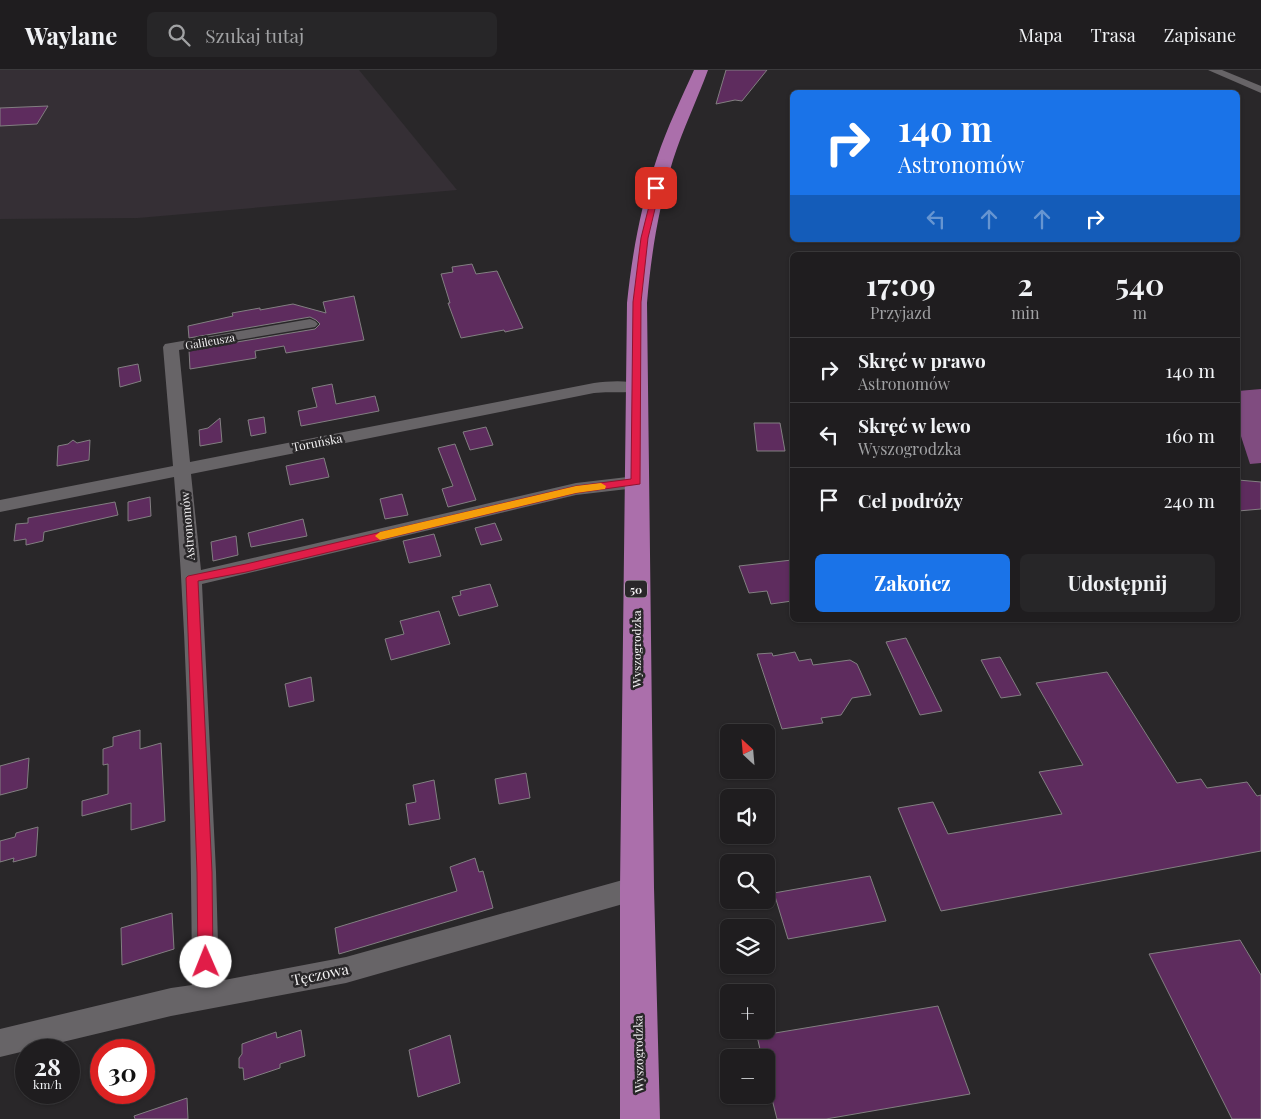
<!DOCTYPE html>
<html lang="pl">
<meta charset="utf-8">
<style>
:root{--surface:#1f1d1f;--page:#272628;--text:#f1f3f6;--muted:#a1a2a4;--line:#3c3b3d;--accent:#1a73e8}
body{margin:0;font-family:"Playfair Display",serif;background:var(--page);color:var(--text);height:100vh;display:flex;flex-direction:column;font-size:19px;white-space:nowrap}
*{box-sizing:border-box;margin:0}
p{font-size:16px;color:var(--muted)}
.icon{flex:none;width:28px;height:28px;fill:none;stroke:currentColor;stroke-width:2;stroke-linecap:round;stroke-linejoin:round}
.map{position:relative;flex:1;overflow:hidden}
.drawer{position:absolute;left:790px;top:182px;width:450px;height:370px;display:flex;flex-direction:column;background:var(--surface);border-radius:8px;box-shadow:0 1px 4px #0004,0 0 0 1px var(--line)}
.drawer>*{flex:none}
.guide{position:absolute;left:790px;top:20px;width:450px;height:152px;border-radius:8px;box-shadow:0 1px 4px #0004,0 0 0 1px var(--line);background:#1a73e8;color:#fff;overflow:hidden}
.needle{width:32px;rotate:334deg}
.tools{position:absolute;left:720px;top:654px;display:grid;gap:10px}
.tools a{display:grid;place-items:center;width:55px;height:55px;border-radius:8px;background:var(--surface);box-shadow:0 1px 4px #0004,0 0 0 1px var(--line);font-size:25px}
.speed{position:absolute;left:15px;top:969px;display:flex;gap:10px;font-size:25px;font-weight:700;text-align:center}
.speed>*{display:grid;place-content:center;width:65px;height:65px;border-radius:50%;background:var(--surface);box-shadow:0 1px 4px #0004,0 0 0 1px var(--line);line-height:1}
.speed small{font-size:12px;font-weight:400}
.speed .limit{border:8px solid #d22;background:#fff;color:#111}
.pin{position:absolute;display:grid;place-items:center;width:42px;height:42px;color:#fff;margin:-21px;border-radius:10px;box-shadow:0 2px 8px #0006}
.me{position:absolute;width:55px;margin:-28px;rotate:359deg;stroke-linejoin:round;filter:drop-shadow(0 0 4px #0008)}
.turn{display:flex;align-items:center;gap:18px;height:105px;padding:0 25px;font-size:22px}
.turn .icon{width:65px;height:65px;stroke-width:2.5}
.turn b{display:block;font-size:35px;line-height:42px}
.lanes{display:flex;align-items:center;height:48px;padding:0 25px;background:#0003;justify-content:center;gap:25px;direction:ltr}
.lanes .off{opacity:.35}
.eta{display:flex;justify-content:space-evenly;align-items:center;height:85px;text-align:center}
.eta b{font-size:30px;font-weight:700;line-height:35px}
.cta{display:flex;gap:10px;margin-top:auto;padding:10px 25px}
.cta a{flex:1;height:58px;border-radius:8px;background:var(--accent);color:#fff;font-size:20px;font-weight:700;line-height:58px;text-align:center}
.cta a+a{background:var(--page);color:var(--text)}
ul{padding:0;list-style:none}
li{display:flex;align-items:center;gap:15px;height:65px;padding:0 25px;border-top:1px solid var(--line)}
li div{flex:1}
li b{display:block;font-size:19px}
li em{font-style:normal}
header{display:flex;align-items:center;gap:30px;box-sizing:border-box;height:70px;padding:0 25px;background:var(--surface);border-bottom:1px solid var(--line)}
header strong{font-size:24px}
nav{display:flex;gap:28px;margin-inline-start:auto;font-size:18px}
.search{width:350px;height:45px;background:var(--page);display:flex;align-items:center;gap:12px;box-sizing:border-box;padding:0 18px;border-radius:8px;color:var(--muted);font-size:19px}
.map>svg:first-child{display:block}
.built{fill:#352f35}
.forest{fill:#804c80}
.building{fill:#5e2c5e;stroke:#827f81}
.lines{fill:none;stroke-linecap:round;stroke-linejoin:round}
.minor{fill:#676467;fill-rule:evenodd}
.primary{fill:#ab6fab;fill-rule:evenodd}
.route{fill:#e11d48;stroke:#92132f}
.slow{fill:#f59e0b}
.labels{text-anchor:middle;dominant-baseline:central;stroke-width:5;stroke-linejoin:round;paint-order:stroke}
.far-street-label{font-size:11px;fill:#f4f3f4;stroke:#292729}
.shield{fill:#292729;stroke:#b7b6b7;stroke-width:1}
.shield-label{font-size:11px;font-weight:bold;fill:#f4f3f4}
.street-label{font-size:12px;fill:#f4f3f4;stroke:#292729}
.near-street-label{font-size:15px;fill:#f4f3f4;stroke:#292729}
</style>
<header>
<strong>Waylane</strong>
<div class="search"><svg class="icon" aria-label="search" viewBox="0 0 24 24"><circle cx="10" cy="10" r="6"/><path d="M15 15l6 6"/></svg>Szukaj tutaj</div>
<nav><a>Mapa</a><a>Trasa</a><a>Zapisane</a></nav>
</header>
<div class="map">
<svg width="1261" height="1049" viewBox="0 0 1261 1049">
<rect width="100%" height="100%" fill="#292729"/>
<path class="built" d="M0,0h359l98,120 -319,28 -138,1z"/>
<path class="forest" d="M1261,319v74l-11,1 -12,-37v-36z"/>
<path class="building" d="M726,0h41l-25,31 -7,-1 -19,4z
M48,36l-11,18 -37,2v-18z
M472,194l4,10 21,-3 26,57 -18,4 -1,-2 -43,8 -13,-35h2l-9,-29 12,-2 -1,-5z
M354,226l10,44 -78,13 -2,-7 -29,5 1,7 -66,11 -1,-19 126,-21 5,-5 -4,-4 -6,-3 -121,21 -1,-12 45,-10 -1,-3 28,-5v2l33,-6 33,9 -3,-11z
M138,294l3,17 -21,6 -2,-19z
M332,314l4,20 39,-8 4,15 -78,15 -3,-15 19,-4 -5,-19z
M264,347l2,16 -15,3 -3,-16z
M220,348l2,24 -22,4 -1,-16 9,-2z
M754,353h26l5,28h-28z
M486,357l7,18 -23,5 -7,-18z
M73,370l4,3 13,-3 -1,20 -32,6 1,-20 10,-2z
M455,374l21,56 -28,7 -6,-18 11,-3 -15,-38z
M324,388l5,19 -39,8 -4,-19z
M1238,410l23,2v27l-23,2z
M402,424l6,21 -23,4 -5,-20z
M150,427l1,19 -23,5v-19z
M115,432l3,13 -74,17 -1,9 -17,4v-6l-12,2 2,-17 12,-1v-5z
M303,449l4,17 -56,11 -3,-14z
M495,453l7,17 -21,5 -6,-17z
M434,464l7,22 -32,7 -6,-22z
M236,466l2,19 -25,6 -2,-19z
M792,490v41l-21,3 -4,-13 -18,2 -10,-27z
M490,514l8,22 -39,10 -7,-19 9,-2 -1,-4z
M439,541l11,33 -59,16 -6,-21 19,-5 -4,-13z
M906,568l36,73 -22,4 -34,-73z
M795,582l4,9 12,-2 2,6 37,-5 7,4 14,31 -19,3 -11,17 -20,3 2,5 -41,6 -25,-75 15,-1 1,3z
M1000,587l21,38 -20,3 -20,-38z
M1107,602l70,111 24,-4 6,9 40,-6 10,14 4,-1v56l-320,60 -43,-103 35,-6 15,32 114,-20 -23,-42 44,-7 -47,-82z
M311,607l3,24 -25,6 -4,-23z
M140,660v19l21,-6 4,78 -34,9v-27l-49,13v-15l26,-7v-30l-5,1v-16l10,-3v-9z
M29,688l-2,30 -27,7v-29z
M526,703l4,25 -31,6 -4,-25z
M434,710l6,39 -31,6 -3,-21 10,-2 -3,-17z
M38,757l-2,29 -23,6 1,-4 -14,4v-21l15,-4 1,-4z
M475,788l4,14 4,-1 10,37 -154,46 -4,-26 122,-37 -7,-24z
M870,806l16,45 -98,18 -14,-46z
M172,843l2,36 -52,16 -1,-37z
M1240,870l21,35v144h-29l-83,-165z
M938,936l32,88 -144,25h-49l-11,-44v-17h-4l-5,-22z
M301,960l4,26 -25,8v4l-36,12 -1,-12h-4v-10l3,-4v-10l34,-12 1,6z
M450,965l10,48 -42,14 -9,-47z
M187,1028l1,21h-53l-1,-3z"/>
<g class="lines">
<path class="minor" d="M1208,0h14l39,16v7z
M310,249l5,2 3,3 -3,3 -136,23 11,112 404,-79c15,-2 32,-3 47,1l2,3 -2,3c-15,4 -32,1 -47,3l-403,81 10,96 375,-87 60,-7 6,2 3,4 -3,4 -6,2 -60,7 -374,89 14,288 3,109 127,-24 291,-81 9,4 4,8 -4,8 -9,4 -291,83 -175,33 -171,41v-28l171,-41 21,-3c-1,-169 -4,-339 -18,-508l-174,35v-12l173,-34 -10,-119 2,-3z"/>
<path class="primary" d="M694,0h14c-11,30 -25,59 -35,90 -14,46 -22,94 -26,143l7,585 6,231h-40v-231l7,-585c5,-49 14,-98 30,-145 10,-30 24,-59 37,-88z"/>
</g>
<path class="route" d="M654,116l6,2 -12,50 -7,64 -1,182 -64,9 -330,79 -48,9 14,291 1,90 -2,5 -5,2 -5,-2 -3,-5 -1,-90 -11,-294 2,-2 58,-12 330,-78 55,-7 2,-177 8,-64z"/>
<path class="slow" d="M601,413l5,3 -1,3 -29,4 -196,47 -5,-4 5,-4 196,-46z"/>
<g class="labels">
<g class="far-street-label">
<text transform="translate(210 271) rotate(-10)">Galileusza</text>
</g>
<rect class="shield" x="625" y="510.5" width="22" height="17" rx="4"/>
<g class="shield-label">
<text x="636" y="519">50</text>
</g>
<g class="street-label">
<text transform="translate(317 372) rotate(-11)">Toruńska</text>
<text transform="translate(187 456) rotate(-95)">Astronomów</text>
<text transform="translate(636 579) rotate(-90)">Wyszogrodzka</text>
<text transform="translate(638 984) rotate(-91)">Wyszogrodzka</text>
</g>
<g class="near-street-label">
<text transform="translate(320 904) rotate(-12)">Tęczowa</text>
</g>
</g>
</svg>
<div class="tools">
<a><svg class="needle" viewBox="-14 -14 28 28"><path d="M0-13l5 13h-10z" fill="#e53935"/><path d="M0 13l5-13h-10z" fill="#a1a2a4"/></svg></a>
<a><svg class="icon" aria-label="sound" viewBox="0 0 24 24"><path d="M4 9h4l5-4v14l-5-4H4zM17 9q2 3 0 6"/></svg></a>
<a><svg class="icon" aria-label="search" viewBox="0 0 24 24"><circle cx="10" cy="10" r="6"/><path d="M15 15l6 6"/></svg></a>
<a><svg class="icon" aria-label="layers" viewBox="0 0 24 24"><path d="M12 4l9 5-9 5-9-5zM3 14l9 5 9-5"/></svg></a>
<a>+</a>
<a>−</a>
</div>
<div class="speed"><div>28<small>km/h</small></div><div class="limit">30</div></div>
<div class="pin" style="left:656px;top:118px;background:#d93025"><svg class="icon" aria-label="arrive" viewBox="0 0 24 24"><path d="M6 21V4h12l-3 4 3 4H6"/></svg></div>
<svg class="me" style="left:206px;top:892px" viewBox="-20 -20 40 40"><circle r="19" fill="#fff"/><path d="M0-13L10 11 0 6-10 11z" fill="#e11d48"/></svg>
<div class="guide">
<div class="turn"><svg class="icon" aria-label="right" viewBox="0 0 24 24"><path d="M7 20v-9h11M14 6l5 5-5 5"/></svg><div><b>140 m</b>Astronomów</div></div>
<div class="lanes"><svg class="icon off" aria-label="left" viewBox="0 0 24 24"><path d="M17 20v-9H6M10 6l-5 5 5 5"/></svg><svg class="icon off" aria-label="ahead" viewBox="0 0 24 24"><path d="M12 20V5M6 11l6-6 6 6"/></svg><svg class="icon off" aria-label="ahead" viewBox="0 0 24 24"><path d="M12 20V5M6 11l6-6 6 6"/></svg><svg class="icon" aria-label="right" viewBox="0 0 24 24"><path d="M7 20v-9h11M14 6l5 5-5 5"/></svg></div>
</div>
<section class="drawer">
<div class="eta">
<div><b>17:09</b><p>Przyjazd</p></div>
<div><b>2</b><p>min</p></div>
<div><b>540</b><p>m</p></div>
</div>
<ul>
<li><svg class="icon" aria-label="right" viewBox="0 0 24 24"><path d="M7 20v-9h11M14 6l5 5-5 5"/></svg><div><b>Skręć w prawo</b><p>Astronomów</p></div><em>140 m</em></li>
<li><svg class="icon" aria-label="left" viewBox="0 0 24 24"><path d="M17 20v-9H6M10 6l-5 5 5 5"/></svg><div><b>Skręć w lewo</b><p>Wyszogrodzka</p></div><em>160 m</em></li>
<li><svg class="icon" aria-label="arrive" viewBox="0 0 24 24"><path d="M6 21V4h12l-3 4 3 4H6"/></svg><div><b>Cel podróży</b></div><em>240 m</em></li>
</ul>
<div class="cta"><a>Zakończ</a><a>Udostępnij</a></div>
</section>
</div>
